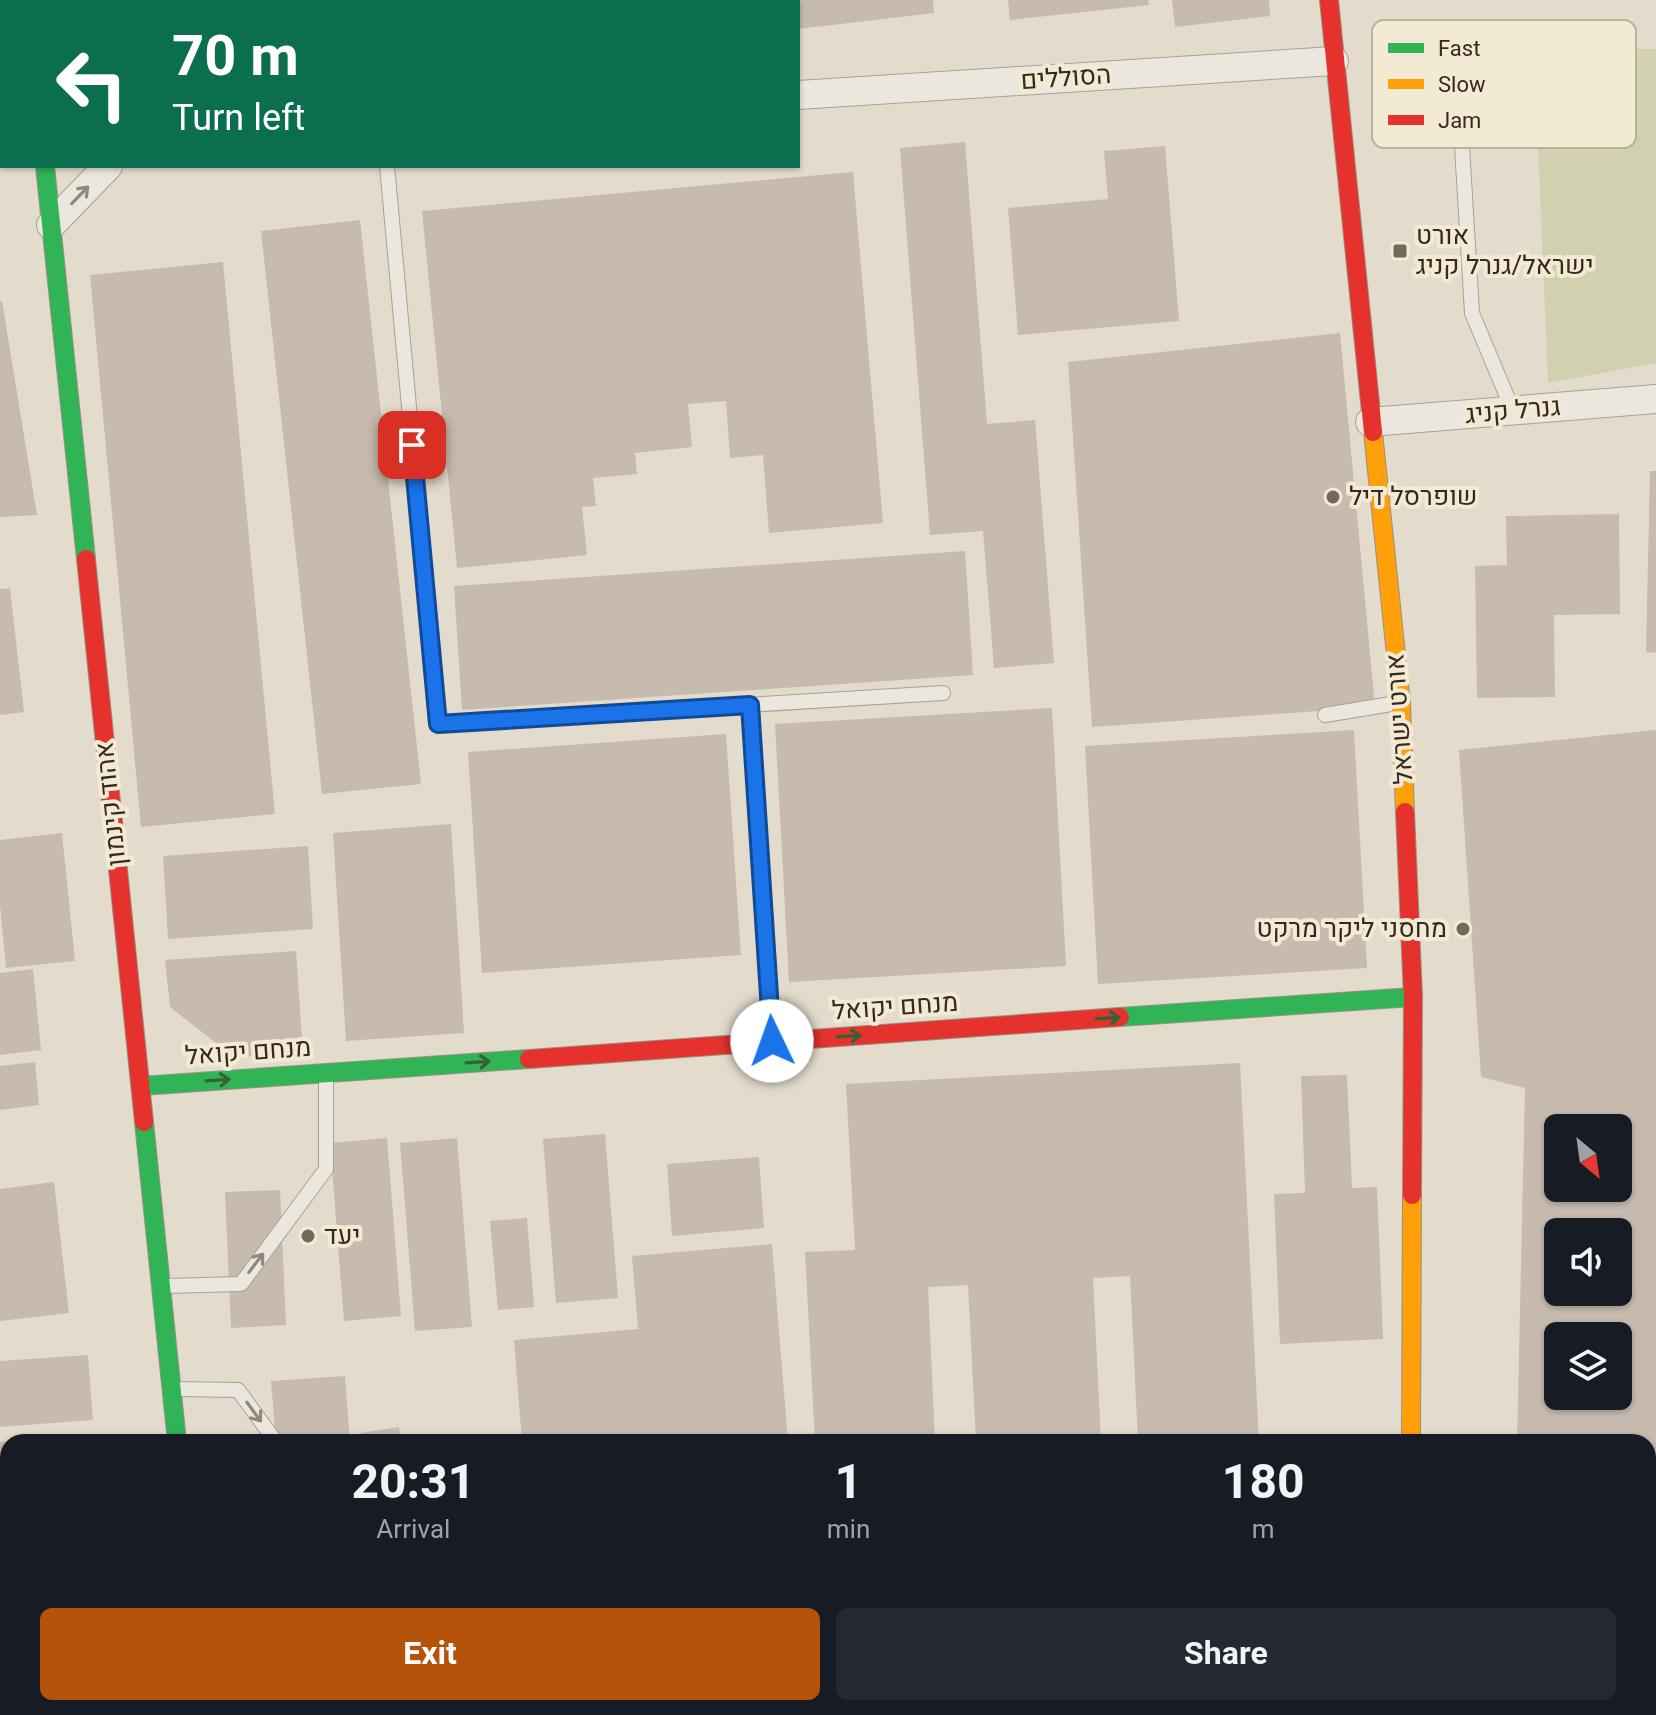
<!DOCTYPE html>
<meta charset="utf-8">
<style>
:root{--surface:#171b24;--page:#242831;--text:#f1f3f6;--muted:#9ea1a6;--accent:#b45309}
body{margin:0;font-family:Georgia,Heebo,serif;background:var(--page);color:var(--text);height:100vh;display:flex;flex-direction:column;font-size:30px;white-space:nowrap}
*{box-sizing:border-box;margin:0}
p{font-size:26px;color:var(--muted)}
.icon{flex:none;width:44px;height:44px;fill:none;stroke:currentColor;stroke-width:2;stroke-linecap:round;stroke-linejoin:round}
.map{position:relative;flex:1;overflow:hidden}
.side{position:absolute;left:0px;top:1434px;width:1656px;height:282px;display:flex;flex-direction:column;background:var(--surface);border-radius:24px 24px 0 0;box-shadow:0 2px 6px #0004}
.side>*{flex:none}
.top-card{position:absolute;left:0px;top:0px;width:800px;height:168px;box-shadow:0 2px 6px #0004;background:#0b6e4f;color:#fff;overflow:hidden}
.needle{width:52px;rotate:151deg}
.fabs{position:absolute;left:1544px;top:1114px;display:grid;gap:16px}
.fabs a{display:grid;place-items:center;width:88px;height:88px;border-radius:12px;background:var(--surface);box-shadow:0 2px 6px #0004;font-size:40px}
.pin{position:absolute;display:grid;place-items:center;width:68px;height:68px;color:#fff;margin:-34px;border-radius:16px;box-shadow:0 4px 12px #0006}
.me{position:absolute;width:88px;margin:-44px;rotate:357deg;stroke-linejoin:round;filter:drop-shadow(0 0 6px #0008)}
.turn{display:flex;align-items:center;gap:28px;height:168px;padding:0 40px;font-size:36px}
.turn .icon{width:104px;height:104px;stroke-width:2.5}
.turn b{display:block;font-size:56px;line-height:68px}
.eta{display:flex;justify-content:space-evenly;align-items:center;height:136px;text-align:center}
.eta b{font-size:48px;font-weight:700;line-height:56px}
.primary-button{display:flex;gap:16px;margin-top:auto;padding:16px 40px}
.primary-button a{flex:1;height:92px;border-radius:12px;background:var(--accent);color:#fff;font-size:32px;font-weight:700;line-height:92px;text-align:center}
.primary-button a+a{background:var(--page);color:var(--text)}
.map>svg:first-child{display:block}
.green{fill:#d1d1b1}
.building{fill:#c6bbae;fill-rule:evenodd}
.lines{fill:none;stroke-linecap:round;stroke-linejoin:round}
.lane-casing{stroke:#a8a197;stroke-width:16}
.street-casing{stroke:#a8a197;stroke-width:30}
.fast-casing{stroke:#989186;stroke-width:20}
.slow-casing{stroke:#989186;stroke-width:20}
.jam-casing{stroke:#989186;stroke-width:20}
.lane{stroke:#ebe7df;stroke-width:14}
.street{stroke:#ebe7df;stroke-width:28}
.fast{stroke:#30b455;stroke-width:18}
.slow{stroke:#ff9f0a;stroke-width:18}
.jam{stroke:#e5322d;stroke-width:18}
.oneway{stroke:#90887f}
.oneway2{stroke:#346135}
.route-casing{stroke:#114b97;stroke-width:20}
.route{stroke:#1a73e8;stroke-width:14}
.poi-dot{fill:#73685c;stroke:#f3ead4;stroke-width:3}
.labels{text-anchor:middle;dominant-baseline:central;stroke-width:8;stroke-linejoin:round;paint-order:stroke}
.street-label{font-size:26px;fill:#362a1f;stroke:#f3ead4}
.poi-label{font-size:26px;fill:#362a1f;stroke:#f3ead4;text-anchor:start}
.key{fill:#f3ead4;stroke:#bab09e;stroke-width:2}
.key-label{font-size:22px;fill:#362a1f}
</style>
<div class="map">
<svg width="1656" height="1715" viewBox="0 0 1656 1715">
<rect width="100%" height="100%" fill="#e3dccd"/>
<path class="green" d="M1534,48l122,1v314l-108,20z"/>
<path class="building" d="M798,0h135l1,13 -136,16z
M1008,0h140l1,5 -139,15z
M1172,0h97l1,16 -95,11z
M965,142l22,282 48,-4 19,243 -60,5 -11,-137 -53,4 -30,-387z
M1165,146l14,175 -161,14 -10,-127 100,-9 -4,-48z
M853,172l30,351 -114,10 -6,-78 -33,3 -4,-57 -38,3 4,43 -57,6 2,21 -44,4 3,28 -14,1 5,48 -130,13 -35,-357z
M360,220l61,564 -99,10 -61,-563z
M223,262l52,552 -134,13 -51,-552z
M0,301h2l35,214 -37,2z
M1340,333l35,374 -283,20 -24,-365z
M1650,471h6v182l-10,-1z
M1619,514l1,100 -66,1 1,82 -78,1 -2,-132 32,-1 -1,-49z
M965,551l8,124 -511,35 -8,-124z
M10,588l14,124 -24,3v-126z
M1052,708l14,258 -277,16 -14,-258z
M1354,730l13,238 -269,16 -13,-238z
M1656,730v754h-8v-42h-131l8,-354 -44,-11 -22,-327zM1558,1128h60v60h-60zM1558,1232h60v60h-60zM1558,1336h60v60h-60z
M726,734l15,221 -259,18 -14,-221z
M451,824l13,209 -118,8 -13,-208z
M62,833l13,128 -69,7 -6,-63v-65z
M308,846l5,83 -145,10 -5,-83z
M296,951l7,102 -69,4 -64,-50 -5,-47z
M33,969l8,81 -41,5v-82z
M35,1062l4,43 -39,5v-44z
M1240,1063l19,379h-121l-8,-166 -37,2 8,164h-125l-8,-157 -40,2 7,155h-120l-10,-190 50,-2 -9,-166z
M1347,1075l5,113 25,-1 6,152 -103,5 -6,-150 31,-1 -4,-117z
M605,1134l13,164 -62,5 -13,-164z
M387,1138l14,178 -57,5 -14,-178z
M457,1138l15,189 -57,4 -15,-188z
M759,1157l5,71 -92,8 -5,-72z
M54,1182l15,131 -69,8v-132z
M280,1190l6,135 -55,3 -6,-136z
M527,1218l7,89 -36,3 -8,-89z
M772,1244l16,198h-266l-8,-102 124,-11 -6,-73z
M88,1355l5,65 -93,7v-66z
M345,1376l5,66h-74l-5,-61z
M399,1427l2,15h-40l-1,-9z
M8,1441v125l-8,1v-125z
M0,1596h8v112h135v7h-143z
M1648,1633l8,1 -3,81h-91l1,-7h85z
M398,1708h80v7h-79z
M597,1708h118l1,7h-118z
M760,1708h57l1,7h-58z
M851,1708h503l-1,7h-502z
M1491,1708h62l-1,7h-62z"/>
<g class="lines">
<g class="lane-casing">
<path id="lane" d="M101,0v2
M379,0v2
M610,0v2
M1460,113l12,200 41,98
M0,145h2
M387,166l51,558 505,-31
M750,705l22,332
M1325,715l72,-12
M165,1286l76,-2 85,-115v-93
M176,1389l62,1 38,52
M736,1708l1,7"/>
</g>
<g class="street-casing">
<path id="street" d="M27,0l1,2
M798,95l536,-34
M51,225l57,-59
M1370,422l286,-23
M1648,1553l8,1
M201,1708l1,7
M1385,1715l1,-7"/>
</g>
<g class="fast-casing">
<path id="fast" d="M45,166l41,393
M1120,1017l293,-20
M141,1086l388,-27
M144,1122l33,320"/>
</g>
<g class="slow-casing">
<path id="slow" d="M1373,432l28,271 4,109
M1411,1442l1,-247"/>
</g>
<g class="jam-casing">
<path id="jam" d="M1329,0l44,432
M86,559l58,563
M1405,812l8,185 -1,198
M529,1059l591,-42"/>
</g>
<use href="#lane" class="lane"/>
<use href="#street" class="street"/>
<use href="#fast" class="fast"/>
<use href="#slow" class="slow"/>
<use href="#jam" class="jam"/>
</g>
<defs><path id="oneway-shaft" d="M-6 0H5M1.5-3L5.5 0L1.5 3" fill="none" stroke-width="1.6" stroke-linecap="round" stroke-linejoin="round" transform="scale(2)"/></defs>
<g class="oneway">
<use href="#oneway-shaft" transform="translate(80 195) rotate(-46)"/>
<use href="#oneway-shaft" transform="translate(256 1263) rotate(-53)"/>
<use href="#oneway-shaft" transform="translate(254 1412) rotate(54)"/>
</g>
<g class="oneway2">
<use href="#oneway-shaft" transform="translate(1108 1018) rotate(-4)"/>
<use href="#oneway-shaft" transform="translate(849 1036) rotate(-4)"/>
<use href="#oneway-shaft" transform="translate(478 1062) rotate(-4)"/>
<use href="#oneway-shaft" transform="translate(218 1080) rotate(-4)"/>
</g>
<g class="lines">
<g class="route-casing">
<path id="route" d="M412,445l26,279 312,-19 22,336"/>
</g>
<use href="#route" class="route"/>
</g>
<g class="poi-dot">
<rect x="1392" y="243" width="16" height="16" rx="4"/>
<circle cx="1333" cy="497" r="8"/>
<circle cx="1463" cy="929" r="8"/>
<circle cx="308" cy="1236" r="8"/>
</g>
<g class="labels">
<g class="street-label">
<text transform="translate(1066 78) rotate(-4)">הסוללים</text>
<text transform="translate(1513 411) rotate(-5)">גנרל קניג</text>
<text transform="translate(1400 719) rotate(-94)">אורט ישראל</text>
<text transform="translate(111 804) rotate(-96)">אהוד קינמון</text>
<text transform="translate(895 1007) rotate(-4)">מנחם יקואל</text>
<text transform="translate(248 1052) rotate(-4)">מנחם יקואל</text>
</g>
<g class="poi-label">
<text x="1416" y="236">אורט<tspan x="1416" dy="30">ישראל/גנרל קניג</tspan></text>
<text x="1349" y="497">שופרסל דיל</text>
<text x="1447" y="929" text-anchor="end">מחסני ליקר מרקט</text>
<text x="324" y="1236">יעד</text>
</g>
</g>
<rect x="1372" y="20" width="264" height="128" rx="12" class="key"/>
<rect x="1388" y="43" width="36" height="10" fill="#30b455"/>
<rect x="1388" y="79" width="36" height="10" fill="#ff9f0a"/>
<rect x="1388" y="115" width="36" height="10" fill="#e5322d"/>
<g class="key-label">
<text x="1438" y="56">Fast</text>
<text x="1438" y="92">Slow</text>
<text x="1438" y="128">Jam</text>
</g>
</svg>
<div class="fabs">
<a><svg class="needle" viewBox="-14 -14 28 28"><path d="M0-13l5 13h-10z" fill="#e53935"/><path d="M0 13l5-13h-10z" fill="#9ea1a6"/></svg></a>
<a><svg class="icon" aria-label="sound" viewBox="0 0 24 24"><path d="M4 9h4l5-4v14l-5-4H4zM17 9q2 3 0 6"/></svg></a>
<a><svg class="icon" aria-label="layers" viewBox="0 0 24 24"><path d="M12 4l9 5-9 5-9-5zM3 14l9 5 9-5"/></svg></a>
</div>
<div class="pin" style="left:412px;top:445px;background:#d93025"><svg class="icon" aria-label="arrive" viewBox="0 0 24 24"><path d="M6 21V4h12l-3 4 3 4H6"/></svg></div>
<svg class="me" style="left:772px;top:1041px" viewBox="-20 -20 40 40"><circle r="19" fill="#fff"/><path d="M0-13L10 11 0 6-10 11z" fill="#1a73e8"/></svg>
<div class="top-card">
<div class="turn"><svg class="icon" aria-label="left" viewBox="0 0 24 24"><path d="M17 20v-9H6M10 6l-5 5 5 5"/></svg><div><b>70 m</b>Turn left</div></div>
</div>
<section class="side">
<div class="eta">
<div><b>20:31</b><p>Arrival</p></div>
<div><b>1</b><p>min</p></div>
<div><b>180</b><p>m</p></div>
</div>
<div class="primary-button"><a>Exit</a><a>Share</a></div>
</section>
</div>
